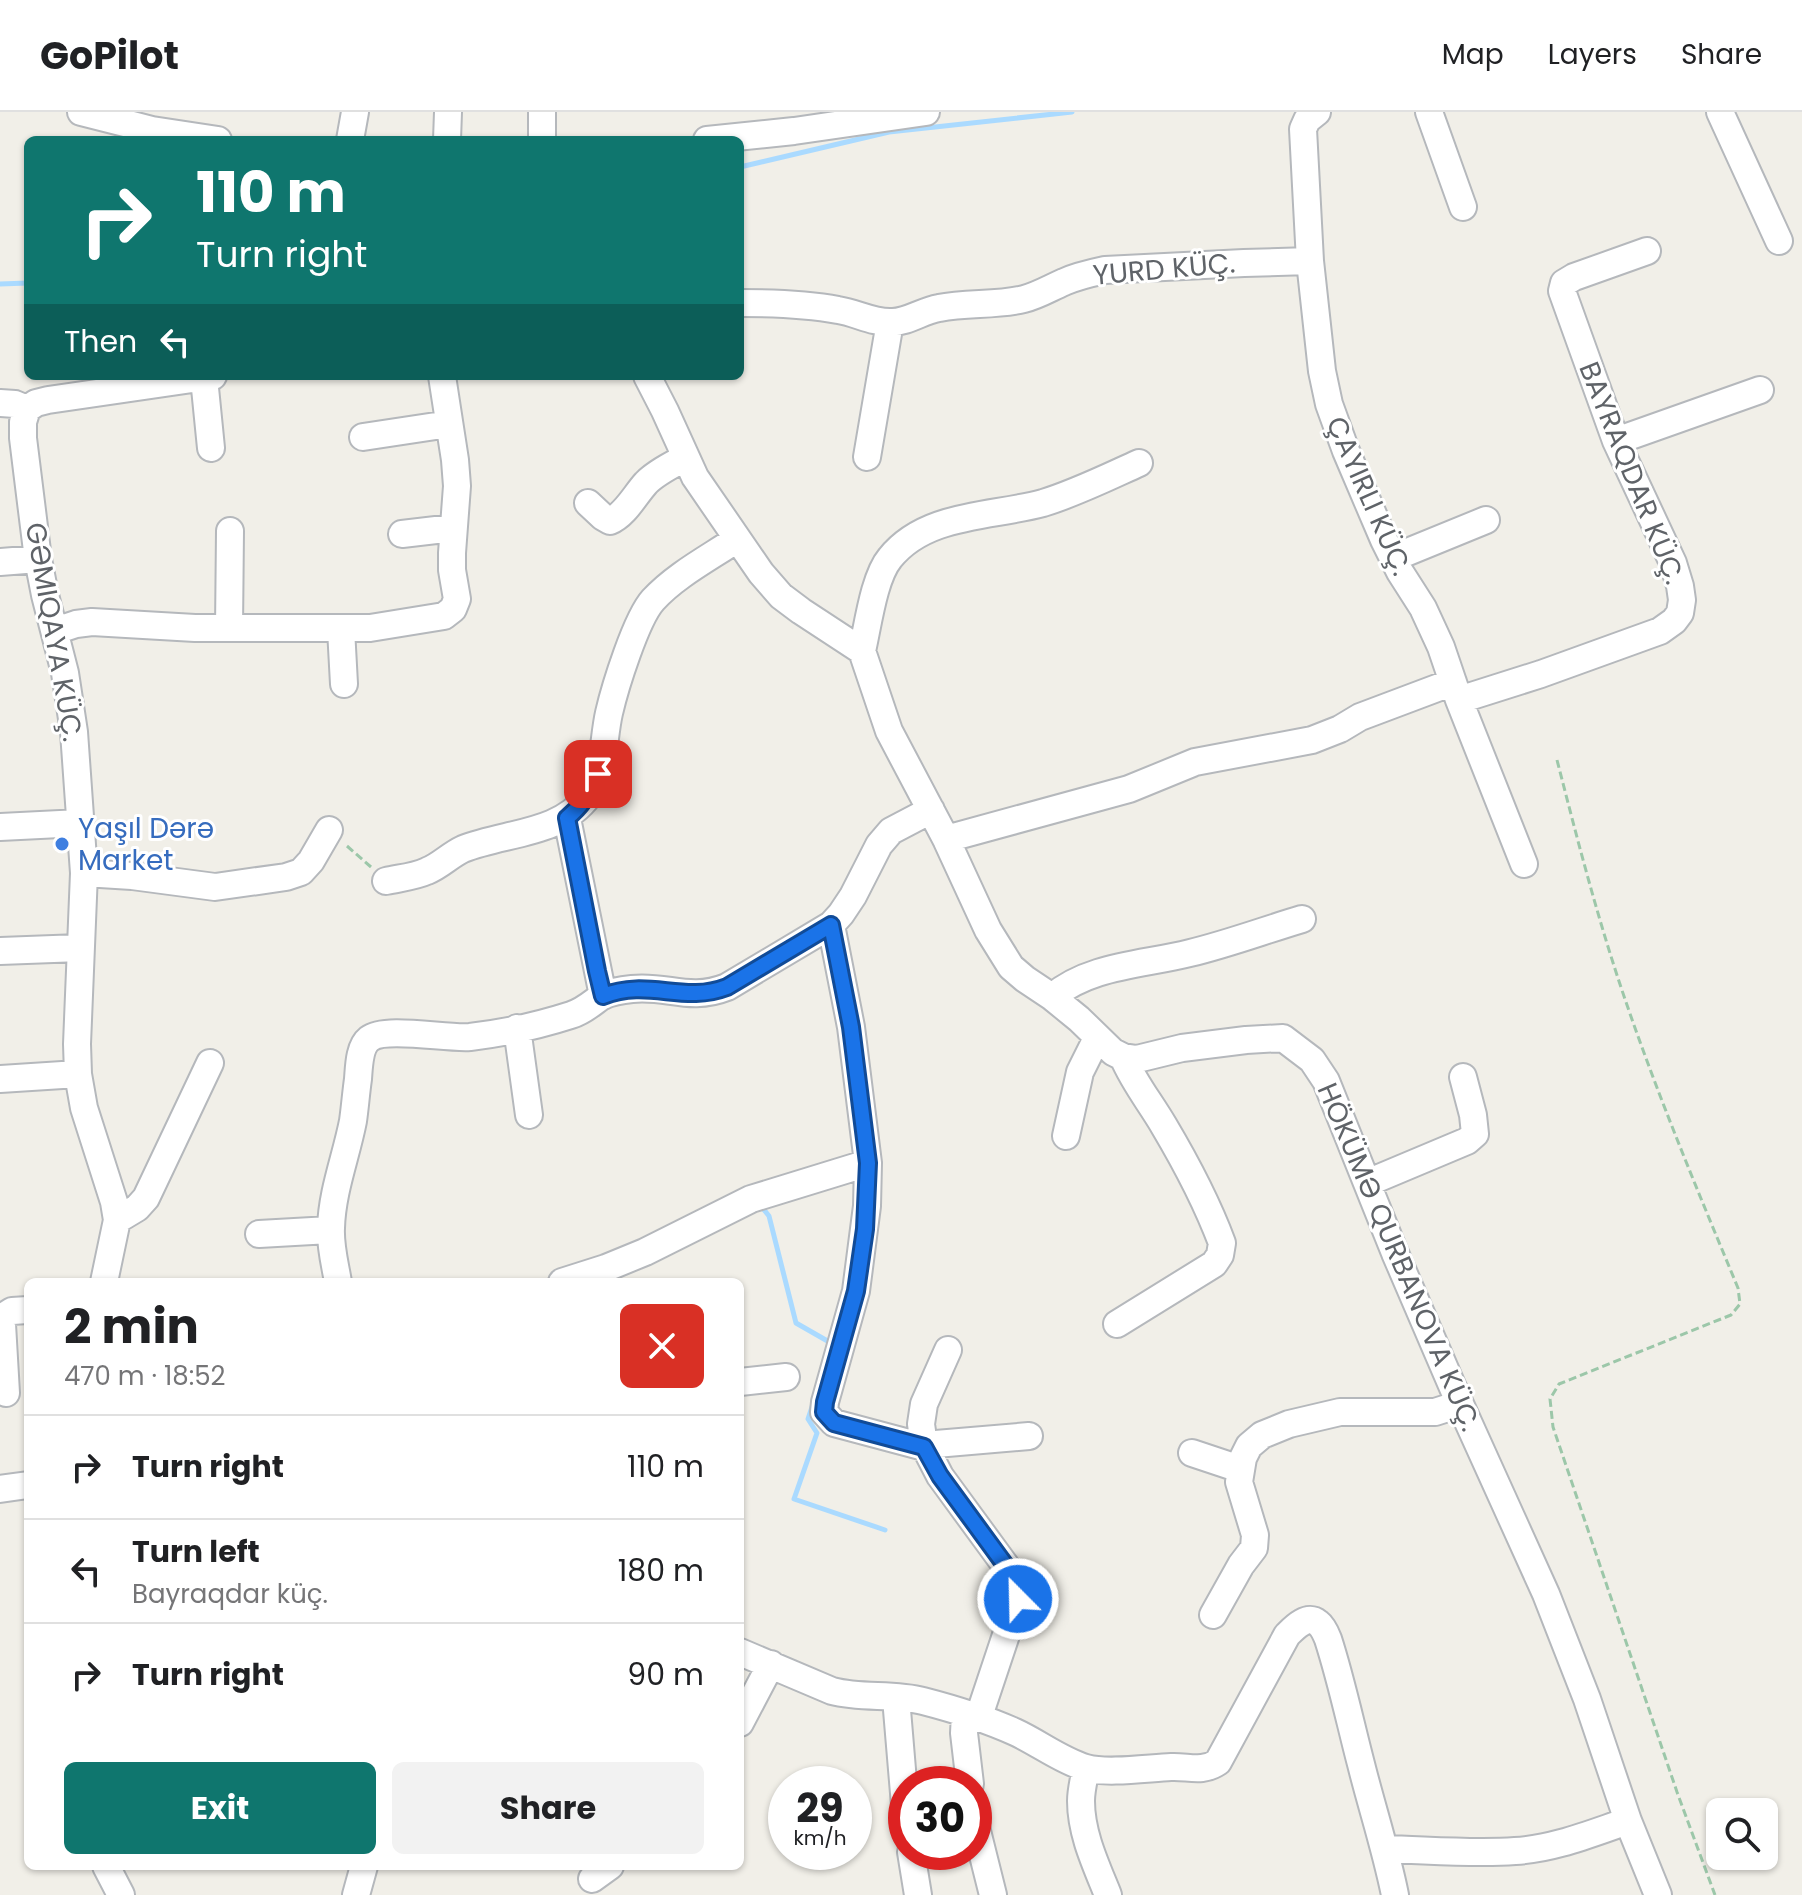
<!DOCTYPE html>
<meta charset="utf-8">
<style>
:root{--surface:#fff;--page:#f2f2f2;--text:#202124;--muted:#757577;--line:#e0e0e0;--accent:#0f766e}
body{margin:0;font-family:Poppins,sans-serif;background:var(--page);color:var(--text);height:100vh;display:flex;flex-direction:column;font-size:30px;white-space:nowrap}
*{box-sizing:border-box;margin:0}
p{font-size:26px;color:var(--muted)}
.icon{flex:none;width:44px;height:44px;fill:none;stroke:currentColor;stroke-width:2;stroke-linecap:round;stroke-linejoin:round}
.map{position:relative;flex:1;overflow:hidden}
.drawer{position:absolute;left:24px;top:1166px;width:720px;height:592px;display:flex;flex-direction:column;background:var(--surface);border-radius:12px;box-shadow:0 2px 6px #0004}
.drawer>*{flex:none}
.hud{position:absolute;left:24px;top:24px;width:720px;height:244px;border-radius:12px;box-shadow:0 2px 6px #0004;background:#0f766e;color:#fff;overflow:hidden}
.controls{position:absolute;left:1706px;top:1686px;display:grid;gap:16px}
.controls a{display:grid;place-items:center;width:72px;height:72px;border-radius:12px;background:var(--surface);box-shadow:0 2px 6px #0004;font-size:40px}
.speed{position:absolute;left:768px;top:1654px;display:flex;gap:16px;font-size:40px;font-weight:700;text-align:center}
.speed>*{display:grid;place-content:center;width:104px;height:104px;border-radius:50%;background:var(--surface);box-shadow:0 2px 6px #0004;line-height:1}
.speed small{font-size:20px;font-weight:400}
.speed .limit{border:12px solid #d22;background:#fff;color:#111}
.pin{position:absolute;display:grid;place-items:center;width:68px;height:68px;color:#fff;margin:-34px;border-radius:16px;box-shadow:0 4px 12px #0006}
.me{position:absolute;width:88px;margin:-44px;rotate:337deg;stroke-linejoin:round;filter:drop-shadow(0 0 6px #0008)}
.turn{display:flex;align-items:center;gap:28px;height:168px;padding:0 40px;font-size:36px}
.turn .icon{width:104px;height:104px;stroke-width:2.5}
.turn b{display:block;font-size:56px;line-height:68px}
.then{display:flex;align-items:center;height:76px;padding:0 40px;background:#0003;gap:16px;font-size:30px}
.round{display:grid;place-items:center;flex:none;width:84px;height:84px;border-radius:12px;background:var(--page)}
.headline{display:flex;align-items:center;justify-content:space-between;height:136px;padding:0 40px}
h1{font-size:48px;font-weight:700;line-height:60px}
.primary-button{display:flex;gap:16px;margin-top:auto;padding:16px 40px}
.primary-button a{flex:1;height:92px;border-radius:12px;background:var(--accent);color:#fff;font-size:32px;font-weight:700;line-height:92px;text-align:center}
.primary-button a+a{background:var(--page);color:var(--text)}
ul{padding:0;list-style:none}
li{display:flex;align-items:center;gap:24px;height:104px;padding:0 40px;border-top:2px solid var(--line)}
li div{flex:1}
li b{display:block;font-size:30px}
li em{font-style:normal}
header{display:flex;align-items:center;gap:48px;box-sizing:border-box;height:112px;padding:0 40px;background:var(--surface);border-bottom:2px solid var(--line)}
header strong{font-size:38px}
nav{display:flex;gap:44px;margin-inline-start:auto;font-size:28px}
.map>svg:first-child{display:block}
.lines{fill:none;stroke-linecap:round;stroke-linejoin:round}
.stream{stroke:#aadaff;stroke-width:5}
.minor-casing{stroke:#b5b8bc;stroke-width:30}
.path{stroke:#9cc7a9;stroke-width:3;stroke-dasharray:8 4;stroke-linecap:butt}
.minor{stroke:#fff;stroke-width:26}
.route-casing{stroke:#114b97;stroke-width:20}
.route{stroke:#1a73e8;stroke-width:14}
.shop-dot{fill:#3f7fe0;stroke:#fff;stroke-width:3}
.labels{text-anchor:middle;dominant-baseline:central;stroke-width:6;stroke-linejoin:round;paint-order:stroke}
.street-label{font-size:28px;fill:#5f6368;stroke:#fff}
.shop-label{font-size:28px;fill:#366cbe;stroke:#fff;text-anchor:start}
</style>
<header>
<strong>GoPilot</strong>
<nav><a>Map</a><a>Layers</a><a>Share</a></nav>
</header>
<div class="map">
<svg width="1802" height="1783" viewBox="0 0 1802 1783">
<rect width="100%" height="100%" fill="#f1efe8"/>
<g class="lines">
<path class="stream" d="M740,55l149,-35 183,-20
M0,172l28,-1
M761,1094l8,10 27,107 35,20v2
M813,1292l-5,15 9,14 -23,66 91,31"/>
<g class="minor-casing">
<path id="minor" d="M81,0l71,18 66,10
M1317,0l-10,8 -4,9 7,132 12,110 7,33 17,47 38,89 16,32 23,36 18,39 18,53 65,164
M1429,0l34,95
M1720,0l59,129
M350,28l5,-28
M447,28l1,-28
M542,28v-28
M707,28l87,-9 132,-19
M740,191c33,0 66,1 98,7 19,3 35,13 54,12 16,0 30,-11 47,-14 28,-6 57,-2 85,-9 15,-4 26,-11 40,-17 13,-6 27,-9 41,-12l139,-7 66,-2
M647,264l18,35 30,66 66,96 20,23 20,15 61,40 27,80 57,108 42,91 23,37 14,12 27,18 27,22 34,33 10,5 14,2 45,-11 64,-8 37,-2 29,22 14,21 69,172 65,151 86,190 41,105 41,122 30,74
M204,266l7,70
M0,291l15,1 12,5
M27,297l-4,13v16l15,121 7,36 20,78 9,59 10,141 -7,171 1,30 6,34 30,94 3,18 -13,62
M27,297l9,-6 12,-3 165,-24
M363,325l86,-13
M1616,329l144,-51
M867,345l23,-135
M588,391l15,14 7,4c15,-6 25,-26 36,-38 11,-11 26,-18 39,-25
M402,422l51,-6
M1393,446l93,-38
M0,450l38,-3
M229,516l1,-97
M341,517l3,55
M55,519l21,-7 16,-2 103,6h175l74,-12 9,-7 4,-10 -5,-29v-17l5,-67 -2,-26 -13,-84
M862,539c6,-26 12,-74 28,-93 36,-45 102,-41 153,-55 33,-10 65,-26 96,-40
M1459,588l82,-26 119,-43 14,-10 6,-8 2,-13 -2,-14 -7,-23 -57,-122 -54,-150 2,-8 10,-6 73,-26
M567,706l36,178
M0,715l80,-4
M946,727l183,-50 66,-27 117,-22 28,-11 20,-12 93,-35
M84,761l48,3 83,11 71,-10 15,-5 10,-11 18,-31
M386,769c13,-3 28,-4 41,-10 13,-5 23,-16 36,-22 43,-17 97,-14 126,-54 16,-23 14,-56 20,-82 6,-26 27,-94 44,-113 23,-25 56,-42 84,-61
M831,813l20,102 17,136 -1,43 -11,85 -31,111 -1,10 10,11 90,24
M0,839l80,-3
M1052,885c38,-32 91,-32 138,-44 38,-9 75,-23 112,-34
M517,916l12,87
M0,967l78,-5
M1066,1024l14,-64 17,-34
M1367,1071l100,-42 8,-7 -2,-19 -10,-38
M117,1108l20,-12 9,-10 64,-135
M259,1122l71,-4
M338,1170c-3,-18 -8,-36 -7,-54 1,-37 15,-71 22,-107 2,-14 3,-28 5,-42 1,-12 1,-32 11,-40 16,-13 77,0 101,-2 34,-4 70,-12 101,-22 13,-4 21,-12 31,-19 9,-4 20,-6 30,-7 36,-4 57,13 95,-2l104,-62 10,-11 12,-18 26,-51 12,-14 40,-21
M562,1170l44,-14 39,-16 106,-53 117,-36
M1117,1212l97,-60 6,-9 2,-12c-15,-40 -36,-80 -58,-117 -14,-24 -30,-43 -41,-69
M948,1238l-24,54 -3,20 3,21 16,31 71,97 6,14 1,12 -40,120
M740,1270l46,-5
M6,1281l-4,-69 2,-8 8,-5 16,-1
M924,1333l105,-9
M1192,1341l48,16
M0,1377l28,-4
M1213,1503l28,-50 13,-17 1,-13 -16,-53 4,-24 6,-12 13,-11 27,-11 51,-12h95l25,-8
M740,1540l92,39c30,8 61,2 91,10 31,8 63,18 92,31 24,11 45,28 71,36 21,6 62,0 85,-1 17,-1 31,6 47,-5l69,-127c7,-7 20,-21 31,-12 4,3 8,11 10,16 13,40 22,83 33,125 11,44 25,86 34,131
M896,1586l10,119
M965,1602l-1,19 6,51
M740,1611l31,-59
M1086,1656c-2,11 -5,22 -5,33 0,33 15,64 27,94
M974,1707l19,76
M1385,1737c43,1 88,5 130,2 39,-2 77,-18 113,-30
M911,1740l7,43
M106,1754l15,29
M592,1767l18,-13
M356,1783l8,-29"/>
</g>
<path class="path" d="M1557,648c21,82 42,164 70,245 33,96 72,189 111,283l2,16 -9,11 -172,69 -9,15 3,28 124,365 38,103
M347,734l24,21"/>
<use href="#minor" class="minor"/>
</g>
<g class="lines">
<g class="route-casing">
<path id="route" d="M598,662c-7,18 -16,32 -31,44l30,153 6,25c46,-18 80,8 124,-9l104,-62 20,102 17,136 -3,66 -9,62 -31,111 -1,10 10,11 90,24 16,29 71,97 6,14 1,12"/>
</g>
<use href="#route" class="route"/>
</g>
<circle class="shop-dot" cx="62" cy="732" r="8"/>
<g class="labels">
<g class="street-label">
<text transform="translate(1164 157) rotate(-5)">YURD KÜÇ.</text>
<text transform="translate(1632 361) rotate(68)">BAYRAQDAR KÜÇ.</text>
<text transform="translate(1369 384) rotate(66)">ÇAYIRLI KÜÇ.</text>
<text transform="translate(54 520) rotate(80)">GƏMIQAYA KÜÇ.</text>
<text transform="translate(1399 1145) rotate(67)">HÖKÜMƏ QURBANOVA KÜÇ.</text>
</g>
<g class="shop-label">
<text x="78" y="716">Yaşıl Dərə<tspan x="78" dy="32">Market</tspan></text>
</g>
</g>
</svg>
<div class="controls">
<a><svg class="icon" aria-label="search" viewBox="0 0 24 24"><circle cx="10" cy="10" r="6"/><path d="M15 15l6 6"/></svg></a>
</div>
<div class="speed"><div>29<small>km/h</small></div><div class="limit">30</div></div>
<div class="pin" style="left:598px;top:662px;background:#d93025"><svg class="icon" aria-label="arrive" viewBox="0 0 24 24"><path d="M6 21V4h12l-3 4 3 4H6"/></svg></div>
<svg class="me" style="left:1018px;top:1487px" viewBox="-20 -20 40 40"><circle r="17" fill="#1a73e8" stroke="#fff" stroke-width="3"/><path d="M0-11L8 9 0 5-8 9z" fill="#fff"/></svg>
<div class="hud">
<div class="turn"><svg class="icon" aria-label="right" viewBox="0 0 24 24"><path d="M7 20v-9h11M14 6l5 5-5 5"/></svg><div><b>110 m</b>Turn right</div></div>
<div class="then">Then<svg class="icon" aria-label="left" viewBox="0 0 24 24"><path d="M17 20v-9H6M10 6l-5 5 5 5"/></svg></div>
</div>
<section class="drawer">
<div class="headline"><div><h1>2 min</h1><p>470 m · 18:52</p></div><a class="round" style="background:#d93025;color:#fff"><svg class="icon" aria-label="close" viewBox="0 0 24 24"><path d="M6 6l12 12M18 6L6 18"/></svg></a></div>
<ul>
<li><svg class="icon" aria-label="right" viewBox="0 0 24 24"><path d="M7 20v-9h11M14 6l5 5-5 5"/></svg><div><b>Turn right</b></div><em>110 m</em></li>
<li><svg class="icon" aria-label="left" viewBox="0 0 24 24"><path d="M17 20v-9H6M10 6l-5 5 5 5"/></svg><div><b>Turn left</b><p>Bayraqdar küç.</p></div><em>180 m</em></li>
<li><svg class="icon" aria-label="right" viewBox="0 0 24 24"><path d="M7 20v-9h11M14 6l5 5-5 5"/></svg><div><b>Turn right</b></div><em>90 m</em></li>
</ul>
<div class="primary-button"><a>Exit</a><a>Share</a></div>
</section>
</div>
